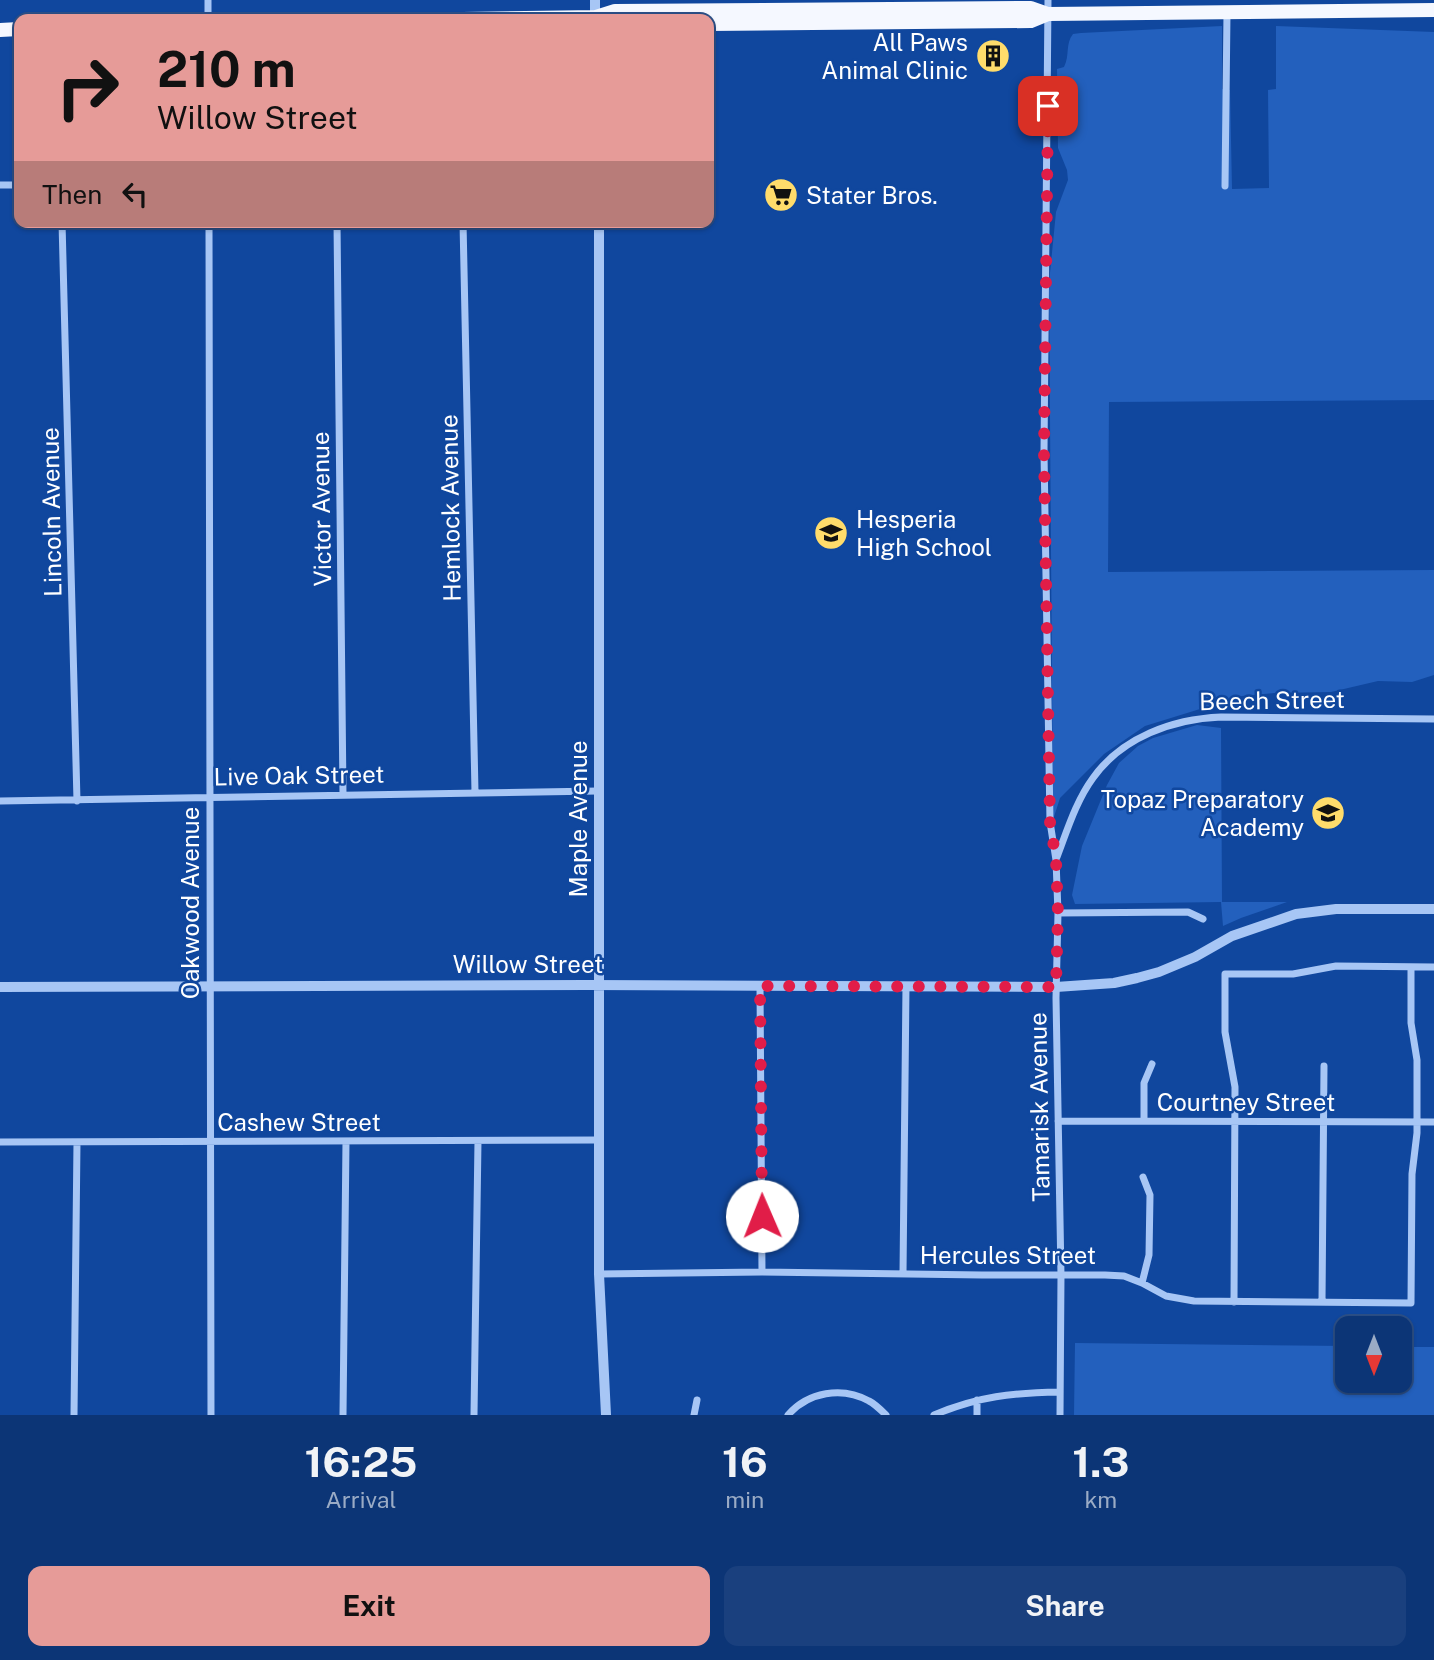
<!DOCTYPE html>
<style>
:root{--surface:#0c3576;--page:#1a407e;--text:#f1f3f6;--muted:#9aabc5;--line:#2c5088;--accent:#e69b98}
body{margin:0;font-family:"Public Sans",sans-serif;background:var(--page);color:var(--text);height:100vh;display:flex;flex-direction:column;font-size:26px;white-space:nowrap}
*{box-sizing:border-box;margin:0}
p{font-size:23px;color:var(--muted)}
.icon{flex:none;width:38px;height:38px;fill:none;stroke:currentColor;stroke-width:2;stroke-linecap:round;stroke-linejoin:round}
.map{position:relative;height:1415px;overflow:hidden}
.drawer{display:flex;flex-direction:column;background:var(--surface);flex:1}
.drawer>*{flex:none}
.guide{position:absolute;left:14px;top:14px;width:700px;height:214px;border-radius:14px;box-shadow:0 2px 5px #0004,0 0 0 2px var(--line);background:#e69b98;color:#111;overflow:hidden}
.needle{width:46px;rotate:180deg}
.buttons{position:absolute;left:1335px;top:1316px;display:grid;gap:14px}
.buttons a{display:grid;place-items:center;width:77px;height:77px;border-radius:14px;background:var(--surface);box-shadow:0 2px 5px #0004,0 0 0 2px var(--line);font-size:35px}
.pin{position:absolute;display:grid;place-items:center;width:60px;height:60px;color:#fff;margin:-30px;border-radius:14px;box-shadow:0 4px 10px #0006}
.me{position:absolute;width:77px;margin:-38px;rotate:359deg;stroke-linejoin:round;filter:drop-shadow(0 0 5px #0008)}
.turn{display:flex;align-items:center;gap:24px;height:147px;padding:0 28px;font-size:32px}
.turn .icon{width:91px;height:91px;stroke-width:2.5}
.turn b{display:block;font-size:49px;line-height:60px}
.then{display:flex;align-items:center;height:66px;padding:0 28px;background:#0003;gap:14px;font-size:26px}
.eta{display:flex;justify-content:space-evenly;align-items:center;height:119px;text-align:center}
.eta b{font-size:42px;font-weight:700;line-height:49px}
.action{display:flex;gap:14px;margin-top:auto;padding:14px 28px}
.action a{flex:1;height:80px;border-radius:14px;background:var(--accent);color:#111;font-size:28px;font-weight:700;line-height:80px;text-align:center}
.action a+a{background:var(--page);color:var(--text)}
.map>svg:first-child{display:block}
.green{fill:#2360bd}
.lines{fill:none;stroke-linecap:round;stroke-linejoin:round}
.minor{stroke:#a7c6f5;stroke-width:7}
.tertiary{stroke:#a7c6f5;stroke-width:10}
.primary{stroke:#f5f8ff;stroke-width:14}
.route{stroke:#e11d48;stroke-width:12;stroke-dasharray:0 21.6}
.labels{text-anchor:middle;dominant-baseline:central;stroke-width:5;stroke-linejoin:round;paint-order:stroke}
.poi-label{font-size:24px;fill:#fff;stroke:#10479e;text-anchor:end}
.street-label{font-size:24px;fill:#fff;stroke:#10479e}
</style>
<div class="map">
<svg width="1434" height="1415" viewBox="0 0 1434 1415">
<rect width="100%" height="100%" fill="#10479e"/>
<path class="green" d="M1222,26v63l8,1 2,99 37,-1 -1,-98 8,-1v-63l158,6v368l-325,2 -1,170 326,-2v105l-22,7 -34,-1 -47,11 -57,1 -32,3 -97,30 -41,28 -44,44 -7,22 -4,-537 7,-71 12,-32 -1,-10 -9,-22 -1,-79 7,-2c6,-12 1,-23 9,-33l8,-1z
M1197,725l24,3 1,174h65l-46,16 -18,8 -2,-24 -146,2 -3,-9 10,-49 25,-61 12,-22 19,-17 15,-8z
M1075,1343l272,3 1,35h52v-34h34v68h-360z"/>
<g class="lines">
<path class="minor" d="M208,0v19
M1048,0l-4,453 6,369 6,38 2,53 -2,85 5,277 -1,140
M0,185h19
M1225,186l2,-173
M62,222l15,579
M209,222l2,1193
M337,222l6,573
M463,222l12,570
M0,801l598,-10
M1057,857c10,-26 19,-56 36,-79 29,-41 80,-59 128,-61l213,2
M1058,913l130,-1 15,7
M760,986l2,286
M1058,1121l376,1
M1144,1121v-38l8,-19
M0,1142l599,-2
M599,1274l163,-2 220,3h123l19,1 18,7 24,13 28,5 217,2 1,-129 5,-41v-73l-6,-37v-56
M903,1274l3,-288
M1142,1283l7,-28 1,-60 -7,-18
M1234,1302l1,-215 -10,-55v-58h68l43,-8 98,1
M1322,1302l2,-236
M977,1400v15
M74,1415l3,-273
M343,1415l3,-274
M474,1415l4,-274
M694,1415l3,-15
M788,1415c20,-23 54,-29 81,-14 6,3 12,9 17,14
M934,1415c45,-19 78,-22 126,-23"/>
<path class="tertiary" d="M595,19v-19
M599,222v1052l7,141
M0,987l587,-2 469,2 58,-4 23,-5 22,-6 36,-15 37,-21 64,-22 40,-5h98"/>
<path class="primary" d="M463,19l133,-2 19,-6 416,-3 17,6 386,-4
M709,24l322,-3 17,-7
M0,30l19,-1"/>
</g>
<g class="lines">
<path class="route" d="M762,1216l-2,-230 296,1 2,-74 -2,-53 -6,-38 -6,-369 4,-347"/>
</g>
<defs>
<g id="building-disc" transform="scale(1.75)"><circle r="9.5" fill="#ffdc6b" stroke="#10479e"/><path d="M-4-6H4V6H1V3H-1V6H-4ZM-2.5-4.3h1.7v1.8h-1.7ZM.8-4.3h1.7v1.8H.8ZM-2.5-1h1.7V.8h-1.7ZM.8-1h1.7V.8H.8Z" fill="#111"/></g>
<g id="supermarket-disc" transform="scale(1.75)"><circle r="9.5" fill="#ffdc6b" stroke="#10479e"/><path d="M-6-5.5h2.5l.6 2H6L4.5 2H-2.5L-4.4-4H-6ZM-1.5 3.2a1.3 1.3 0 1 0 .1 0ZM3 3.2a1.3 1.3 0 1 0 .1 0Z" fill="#111"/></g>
<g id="school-disc" transform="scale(1.75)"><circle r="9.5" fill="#ffdc6b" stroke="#10479e"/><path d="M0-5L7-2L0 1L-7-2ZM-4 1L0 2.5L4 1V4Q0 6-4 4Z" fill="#111"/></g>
</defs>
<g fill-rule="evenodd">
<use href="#building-disc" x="993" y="56"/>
<use href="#supermarket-disc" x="781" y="195"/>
<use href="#school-disc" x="831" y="533"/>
<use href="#school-disc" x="1328" y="813"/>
</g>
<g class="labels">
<g class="poi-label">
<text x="968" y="42">All Paws<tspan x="968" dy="28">Animal Clinic</tspan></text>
<text x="806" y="195" text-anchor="start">Stater Bros.</text>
<text x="856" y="519" text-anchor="start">Hesperia<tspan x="856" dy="28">High School</tspan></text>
<text x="1304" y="799">Topaz Preparatory<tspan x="1304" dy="28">Academy</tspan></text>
</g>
<g class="street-label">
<text transform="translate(450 508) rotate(-91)">Hemlock Avenue</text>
<text transform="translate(321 509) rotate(-91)">Victor Avenue</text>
<text transform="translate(51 512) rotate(-91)">Lincoln Avenue</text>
<text transform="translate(1272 700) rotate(-1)">Beech Street</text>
<text transform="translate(299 775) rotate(-1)">Live Oak Street</text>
<text transform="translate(578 819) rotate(-90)">Maple Avenue</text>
<text transform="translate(190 903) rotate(-90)">Oakwood Avenue</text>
<text x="528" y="964">Willow Street</text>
<text x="1246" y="1102">Courtney Street</text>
<text transform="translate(1039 1107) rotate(-91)">Tamarisk Avenue</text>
<text x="299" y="1122">Cashew Street</text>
<text x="1008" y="1255">Hercules Street</text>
</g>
</g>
</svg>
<div class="buttons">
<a><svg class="needle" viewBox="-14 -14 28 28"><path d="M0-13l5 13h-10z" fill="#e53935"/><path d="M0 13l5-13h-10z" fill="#9aabc5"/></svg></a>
</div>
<div class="pin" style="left:1048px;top:106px;background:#d93025"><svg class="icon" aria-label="arrive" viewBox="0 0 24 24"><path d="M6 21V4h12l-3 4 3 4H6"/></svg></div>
<svg class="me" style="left:762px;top:1216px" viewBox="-20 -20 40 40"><circle r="19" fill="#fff"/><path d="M0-13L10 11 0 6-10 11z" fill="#e11d48"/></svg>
<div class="guide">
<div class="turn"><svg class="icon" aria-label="right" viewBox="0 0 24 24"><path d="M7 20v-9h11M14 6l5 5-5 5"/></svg><div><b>210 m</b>Willow Street</div></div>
<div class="then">Then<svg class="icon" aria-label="left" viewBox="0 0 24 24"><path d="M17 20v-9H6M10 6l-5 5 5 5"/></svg></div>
</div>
</div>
<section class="drawer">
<div class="eta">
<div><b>16:25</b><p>Arrival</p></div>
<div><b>16</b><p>min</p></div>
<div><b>1.3</b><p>km</p></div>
</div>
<div class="action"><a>Exit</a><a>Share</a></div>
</section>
